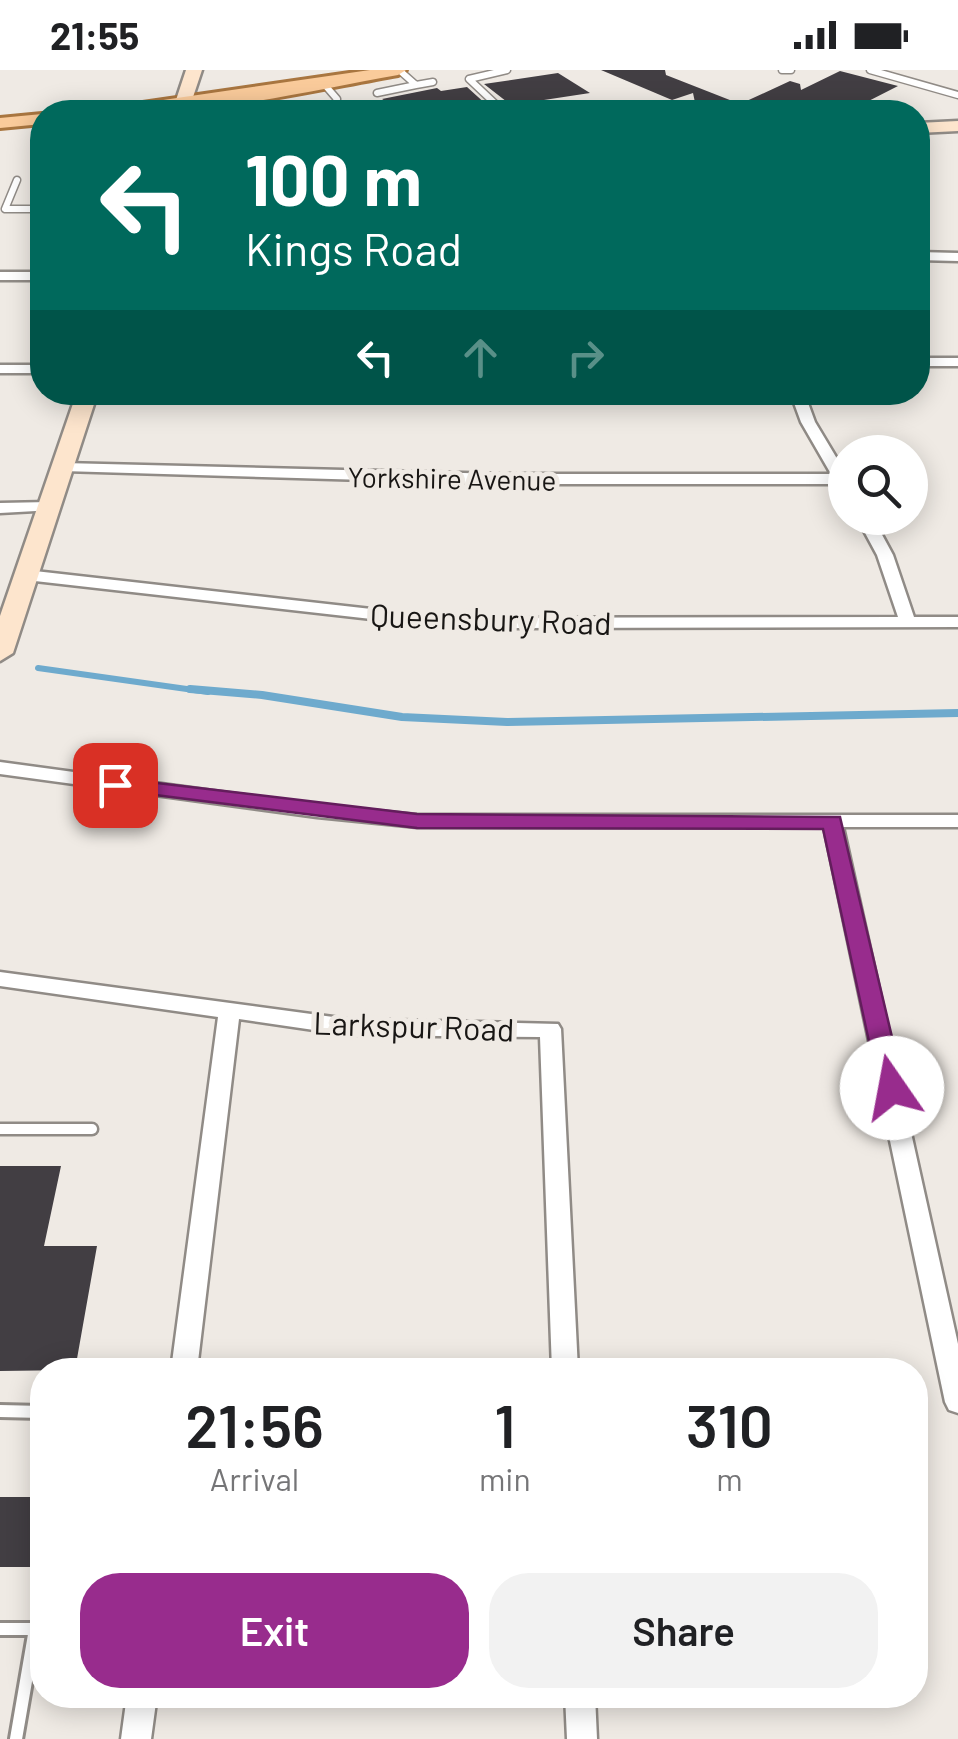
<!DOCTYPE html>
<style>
:root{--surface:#fff;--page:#f2f2f2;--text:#202124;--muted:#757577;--accent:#982c8d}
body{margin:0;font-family:Barlow,sans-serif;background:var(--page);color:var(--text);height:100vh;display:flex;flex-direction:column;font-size:38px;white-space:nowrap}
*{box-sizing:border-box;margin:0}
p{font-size:32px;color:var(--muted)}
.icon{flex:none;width:55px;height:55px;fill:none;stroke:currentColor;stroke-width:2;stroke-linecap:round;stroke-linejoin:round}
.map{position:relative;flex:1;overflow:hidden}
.panel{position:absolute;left:30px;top:1288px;width:898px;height:350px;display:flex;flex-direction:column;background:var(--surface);border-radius:40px;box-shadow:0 5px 25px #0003}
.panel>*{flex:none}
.top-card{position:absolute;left:30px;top:30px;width:900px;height:305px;border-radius:40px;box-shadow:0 5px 25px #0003;background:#00695c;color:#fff;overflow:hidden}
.tools{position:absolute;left:828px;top:365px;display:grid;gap:20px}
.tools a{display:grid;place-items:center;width:100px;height:100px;border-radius:50%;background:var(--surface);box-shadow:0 5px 25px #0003;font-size:50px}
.pin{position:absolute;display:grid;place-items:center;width:85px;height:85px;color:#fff;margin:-42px;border-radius:20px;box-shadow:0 5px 15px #0006}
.me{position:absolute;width:110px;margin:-55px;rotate:348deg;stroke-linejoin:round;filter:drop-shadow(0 0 8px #0008)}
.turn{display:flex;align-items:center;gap:35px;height:210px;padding:0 50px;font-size:45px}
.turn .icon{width:130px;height:130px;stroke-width:2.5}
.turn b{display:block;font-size:70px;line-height:85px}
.lanes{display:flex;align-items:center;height:95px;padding:0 50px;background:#0003;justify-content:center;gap:50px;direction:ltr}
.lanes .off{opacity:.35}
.eta{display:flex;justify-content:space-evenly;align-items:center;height:170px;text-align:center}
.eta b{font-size:60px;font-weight:600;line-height:70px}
.action{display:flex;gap:20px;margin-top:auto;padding:20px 50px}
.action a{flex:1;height:115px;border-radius:40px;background:var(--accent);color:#fff;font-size:40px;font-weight:600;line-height:115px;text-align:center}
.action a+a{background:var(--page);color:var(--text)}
.status{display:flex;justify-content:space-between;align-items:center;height:70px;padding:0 50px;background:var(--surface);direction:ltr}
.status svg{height:28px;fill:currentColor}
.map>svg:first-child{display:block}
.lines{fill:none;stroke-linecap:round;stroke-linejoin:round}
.stream-far1{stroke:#6eaacd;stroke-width:6}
.stream{stroke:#6eaacd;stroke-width:8}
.building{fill:#423e43}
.lane-far2-casing{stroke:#908b86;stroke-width:9}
.lane-far1-casing{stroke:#908b86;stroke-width:15}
.lane-casing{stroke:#908b86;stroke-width:18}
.street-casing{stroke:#908b86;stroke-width:5}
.secondary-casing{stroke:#908b86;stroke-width:5}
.primary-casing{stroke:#a97640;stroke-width:6}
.lane-far2{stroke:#fff;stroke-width:6}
.lane-far1{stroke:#fff;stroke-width:10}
.lane{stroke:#fff;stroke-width:12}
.street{fill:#fff;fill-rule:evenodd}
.secondary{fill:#fde5cd;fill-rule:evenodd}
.primary{fill:#facb9b;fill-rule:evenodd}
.route{fill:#982c8d;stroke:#631d5c;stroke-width:2.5}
.labels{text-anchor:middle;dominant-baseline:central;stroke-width:10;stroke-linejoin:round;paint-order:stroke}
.far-street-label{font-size:28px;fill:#181614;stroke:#efeae4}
.street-label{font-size:32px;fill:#181614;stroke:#efeae4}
</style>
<div class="status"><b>21:55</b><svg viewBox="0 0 49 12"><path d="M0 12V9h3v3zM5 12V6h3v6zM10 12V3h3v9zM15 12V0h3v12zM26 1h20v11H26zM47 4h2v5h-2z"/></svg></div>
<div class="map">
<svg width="958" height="1669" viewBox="0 0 958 1669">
<rect width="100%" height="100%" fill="#efeae4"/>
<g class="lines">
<path class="stream-far1" d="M38,598l170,24"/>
<path class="stream" d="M190,619l72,6 140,22 105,5 451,-9"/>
</g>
<path class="building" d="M601,0h64l1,5 74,29 50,-23 10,3 1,6 39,-19 58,15 -51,26 -43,-12 3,12h-110l-4,-19 -21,7z
M558,3l32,20 -79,12 -27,-21z
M467,17l21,19 -32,6h-53l-21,-13 55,-11 4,3z
M0,1096h61l-17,80h53l-22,124 -75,1z
M0,1427h42v70h-42z"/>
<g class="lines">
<g class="lane-far2-casing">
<path id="lane-far2" d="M782,0h9
M870,0l88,25
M324,14l13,15 -6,13
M416,15l17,-3
M377,23l39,-8 -17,-15
M230,29l25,13
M504,42l-35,-33 38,-9
M17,110l-12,29h37"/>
</g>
<g class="lane-far1-casing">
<path id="lane-far1" d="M0,1059h92"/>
</g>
<g class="lane-casing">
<path id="lane" d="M0,1341l42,1
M0,1559h42
M16,1669l19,-110"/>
</g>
<g class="street-casing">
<path id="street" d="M918,182l40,1v8l-40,-1z
M0,202h42v8h-42z
M918,288h40v8h-40z
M0,295h42v8h-42z
M790,322h14l11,30 30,50v18l-8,-6h-334l-440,-13 -7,-4 7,-4 440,11h328l-30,-52z
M49,432l8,5 -3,3 -54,3v-10z
M857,448h16l20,37 21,62h44v10l-507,1 -425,-48 -8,-5 8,-5 425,48 447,-1 -21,-62z
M0,692l317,43 100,10h541v12h-115l115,517v69l-9,-3 -4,-8 -121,-575h-407l-100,-10 -317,-43z
M0,902l348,47 210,5 3,5 17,341h-26l-12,-333 -192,-2 -109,-16 -42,351h-26l47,-353 -218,-31z
M127,1625h30l-6,44h-30z
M565,1625h30l2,44h-30z"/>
</g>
<g class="secondary-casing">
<path id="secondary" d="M186,0h16l-14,42h-16z
M958,51v10l-40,2v-10z
M77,322h21l-85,261 -13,8v-45z"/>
</g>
<g class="primary-casing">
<path id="primary" d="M370,0h36l-8,5c-90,16 -201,43 -292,37l9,-5z
M42,44v10l-42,4v-10z"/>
</g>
<use href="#lane-far2" class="lane-far2"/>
<use href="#lane-far1" class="lane-far1"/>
<use href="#lane" class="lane"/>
<use href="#street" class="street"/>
<use href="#secondary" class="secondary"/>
<use href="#primary" class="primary"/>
</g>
<path class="route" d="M115,708l302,36 423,3 64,271 -3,7h-18l-4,-7 -56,-259 -406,-1 -309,-39 -3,-4 3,-5z"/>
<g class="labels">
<g class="far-street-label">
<text transform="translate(452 408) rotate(1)">Yorkshire Avenue</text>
</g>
<g class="street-label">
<text transform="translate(491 548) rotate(2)">Queensbury Road</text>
<text transform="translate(414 955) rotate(2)">Larkspur Road</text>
</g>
</g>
</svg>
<div class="tools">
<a><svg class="icon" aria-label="search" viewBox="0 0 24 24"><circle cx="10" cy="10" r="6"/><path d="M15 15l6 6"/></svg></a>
</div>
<div class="pin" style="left:115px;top:715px;background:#d93025"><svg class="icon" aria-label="arrive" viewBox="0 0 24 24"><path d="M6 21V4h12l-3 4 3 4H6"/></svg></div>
<svg class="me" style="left:892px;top:1018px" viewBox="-20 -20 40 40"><circle r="19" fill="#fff"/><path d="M0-13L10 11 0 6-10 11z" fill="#982c8d"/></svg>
<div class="top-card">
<div class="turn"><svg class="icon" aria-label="left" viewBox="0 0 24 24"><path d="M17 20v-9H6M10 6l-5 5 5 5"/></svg><div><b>100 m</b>Kings Road</div></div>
<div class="lanes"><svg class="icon" aria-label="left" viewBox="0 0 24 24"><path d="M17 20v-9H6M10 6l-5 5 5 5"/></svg><svg class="icon off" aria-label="ahead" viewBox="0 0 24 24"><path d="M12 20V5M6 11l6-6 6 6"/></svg><svg class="icon off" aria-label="right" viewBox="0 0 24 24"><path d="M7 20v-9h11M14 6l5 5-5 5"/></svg></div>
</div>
<section class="panel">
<div class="eta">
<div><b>21:56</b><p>Arrival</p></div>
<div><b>1</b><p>min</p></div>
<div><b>310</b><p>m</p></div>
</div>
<div class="action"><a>Exit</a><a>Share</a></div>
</section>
</div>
